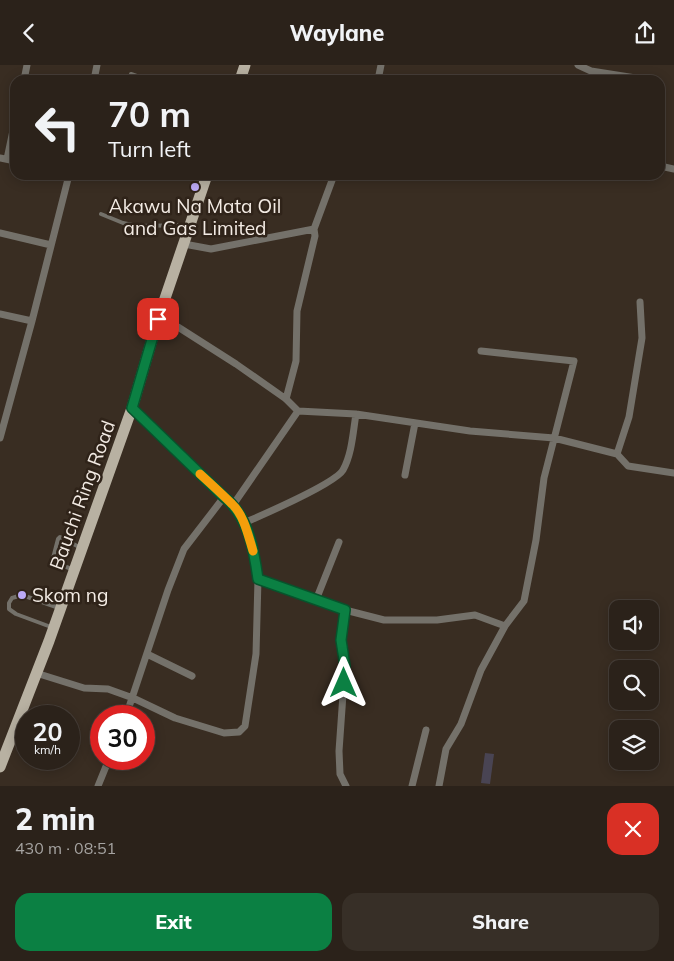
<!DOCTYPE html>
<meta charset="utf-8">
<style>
:root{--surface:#2b221a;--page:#372f27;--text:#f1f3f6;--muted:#a6a4a2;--line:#473f39;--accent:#0b8043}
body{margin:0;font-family:Mulish,sans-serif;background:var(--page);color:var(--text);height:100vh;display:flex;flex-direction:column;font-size:19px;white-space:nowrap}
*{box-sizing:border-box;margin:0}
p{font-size:16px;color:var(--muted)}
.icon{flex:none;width:28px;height:28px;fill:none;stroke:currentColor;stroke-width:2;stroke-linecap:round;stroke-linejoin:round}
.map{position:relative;height:721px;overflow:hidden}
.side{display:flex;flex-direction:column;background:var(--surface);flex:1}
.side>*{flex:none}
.hud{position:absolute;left:10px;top:10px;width:655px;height:105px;border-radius:15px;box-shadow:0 2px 12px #0003,0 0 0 1px var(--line);background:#2b221a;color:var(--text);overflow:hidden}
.tools{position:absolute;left:609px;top:535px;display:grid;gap:10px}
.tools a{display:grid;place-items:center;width:50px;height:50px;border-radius:10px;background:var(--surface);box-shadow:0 2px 12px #0003,0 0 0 1px var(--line);font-size:25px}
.speed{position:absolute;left:15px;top:640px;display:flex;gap:10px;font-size:25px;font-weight:700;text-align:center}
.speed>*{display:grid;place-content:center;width:65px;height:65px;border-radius:50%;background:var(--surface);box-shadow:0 2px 12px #0003,0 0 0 1px var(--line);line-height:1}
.speed small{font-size:12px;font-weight:400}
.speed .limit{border:8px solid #d22;background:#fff;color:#111}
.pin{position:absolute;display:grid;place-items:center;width:42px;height:42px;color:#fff;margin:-21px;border-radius:10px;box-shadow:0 2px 8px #0006}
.me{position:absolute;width:55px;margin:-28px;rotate:0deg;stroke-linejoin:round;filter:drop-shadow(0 0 4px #0008)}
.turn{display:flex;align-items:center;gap:18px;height:105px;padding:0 15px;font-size:22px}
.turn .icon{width:65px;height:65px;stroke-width:2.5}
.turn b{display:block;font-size:35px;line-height:42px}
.round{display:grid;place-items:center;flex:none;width:52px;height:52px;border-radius:15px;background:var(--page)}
.headline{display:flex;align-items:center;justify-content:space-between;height:85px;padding:0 15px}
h1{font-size:30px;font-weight:800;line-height:38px}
.cta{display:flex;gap:10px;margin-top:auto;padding:10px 15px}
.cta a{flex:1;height:58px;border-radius:15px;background:var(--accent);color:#fff;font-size:20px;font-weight:800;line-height:58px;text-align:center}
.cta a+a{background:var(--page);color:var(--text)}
header{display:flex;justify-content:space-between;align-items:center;height:65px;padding:0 15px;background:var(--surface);font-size:22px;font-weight:800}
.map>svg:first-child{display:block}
.building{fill:#494453}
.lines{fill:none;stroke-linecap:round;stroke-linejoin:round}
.service{stroke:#74716a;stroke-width:4}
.minor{stroke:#74716a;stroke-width:7}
.primary{stroke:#b8b1a2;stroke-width:11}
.route-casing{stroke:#07532c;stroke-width:12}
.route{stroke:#0b8043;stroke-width:9}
.slow{stroke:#f59e0b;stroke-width:9}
.poi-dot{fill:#bcaaf6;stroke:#2f2319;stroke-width:2}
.labels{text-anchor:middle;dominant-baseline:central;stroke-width:5;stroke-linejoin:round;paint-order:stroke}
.poi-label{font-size:19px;fill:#f3ebe4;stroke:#2f2319}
.street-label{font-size:19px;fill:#f3ebe4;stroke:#2f2319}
</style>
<header><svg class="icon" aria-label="back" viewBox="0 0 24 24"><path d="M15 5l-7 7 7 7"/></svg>Waylane<svg class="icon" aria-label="share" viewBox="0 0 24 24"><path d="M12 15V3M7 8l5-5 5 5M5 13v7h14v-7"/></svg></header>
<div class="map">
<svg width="674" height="721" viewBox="0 0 674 721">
<rect width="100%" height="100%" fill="#392d22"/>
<path class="building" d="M485,688l9,1 -4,30 -9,-1z"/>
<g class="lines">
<path class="service" d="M131,9l17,6
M101,149l22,9 15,3 51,-1
M72,504l-20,-7 6,-23 2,-2 21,11
M51,562l-35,-13 -7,-5v-6l3,-5 10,-3 37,13
M15,671l11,4"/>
<path class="minor" d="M578,0l13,6 51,8
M24,15l3,-15
M94,15l3,-15
M378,15l3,-15
M0,93l15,3
M7,94l8,-38
M660,101l14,3
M0,168l51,12
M184,179l27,5 103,-20 20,-54
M0,249l32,7
M158,254l20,8 58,37 50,35 12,12 58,3 114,17 84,7 63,16 11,12 46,7
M286,334l10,-38 1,-50 18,-75 -1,-7
M132,343l92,89c24,18 30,53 34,82l87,31 39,10h53l38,-5 30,11
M0,373l32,-117 37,-146
M617,389l12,-37 13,-79 -2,-36
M405,410l10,-52
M233,440l65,-94
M244,458c18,-8 91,-39 99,-53 9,-16 10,-38 13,-56
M316,535l23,-58
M345,545l-4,30 4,26 -6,85 1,23 6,12
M147,589l45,22
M36,608l48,15 24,1 25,9 42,20 49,15 15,-1 6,-6 11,-72 2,-75
M126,651l42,-126 16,-41 40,-52
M98,721l11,-27
M412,721l14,-56
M439,721l7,-37 15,-25 20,-54 24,-44 19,-25 12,-61 8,-62 30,-117 -93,-10"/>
<path class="primary" d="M240,15l5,-15
M0,702l49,-126 83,-233 26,-89 49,-144"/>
</g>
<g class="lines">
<g class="route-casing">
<path id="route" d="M158,254l-26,89 92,89c24,18 30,53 34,82l87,31 -4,30 4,26 -1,17"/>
</g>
<use href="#route" class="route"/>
<path class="slow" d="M200,409c11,10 22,20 32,30 12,11 16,31 21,47"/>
</g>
<g class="poi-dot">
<circle cx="195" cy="122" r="5"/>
<circle cx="22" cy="530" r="5"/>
</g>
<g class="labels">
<g class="poi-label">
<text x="195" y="141">Akawu Na Mata Oil<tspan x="195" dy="22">and Gas Limited</tspan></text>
<text x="32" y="530" text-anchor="start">Skom ng</text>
</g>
<g class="street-label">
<text transform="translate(82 430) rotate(-70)">Bauchi Ring Road</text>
</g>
</g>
</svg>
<div class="tools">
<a><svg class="icon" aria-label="sound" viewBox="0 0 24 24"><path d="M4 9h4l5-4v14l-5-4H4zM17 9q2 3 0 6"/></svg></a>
<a><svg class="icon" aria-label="search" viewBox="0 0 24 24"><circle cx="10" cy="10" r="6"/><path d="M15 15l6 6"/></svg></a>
<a><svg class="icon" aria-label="layers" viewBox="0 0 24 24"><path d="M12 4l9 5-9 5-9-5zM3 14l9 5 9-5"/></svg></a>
</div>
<div class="speed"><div>20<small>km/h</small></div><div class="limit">30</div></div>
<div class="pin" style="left:158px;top:254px;background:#d93025"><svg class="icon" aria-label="arrive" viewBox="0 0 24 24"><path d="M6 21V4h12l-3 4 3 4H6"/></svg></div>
<svg class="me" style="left:344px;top:618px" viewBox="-20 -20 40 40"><path d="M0-17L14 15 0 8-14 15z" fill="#0b8043" stroke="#fff" stroke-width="4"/></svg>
<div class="hud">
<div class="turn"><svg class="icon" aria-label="left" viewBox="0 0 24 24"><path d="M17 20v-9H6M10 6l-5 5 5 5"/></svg><div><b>70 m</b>Turn left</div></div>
</div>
</div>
<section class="side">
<div class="headline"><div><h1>2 min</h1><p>430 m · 08:51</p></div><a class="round" style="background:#d93025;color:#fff"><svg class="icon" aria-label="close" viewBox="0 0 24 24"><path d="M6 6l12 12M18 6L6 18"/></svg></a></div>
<div class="cta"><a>Exit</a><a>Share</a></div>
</section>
